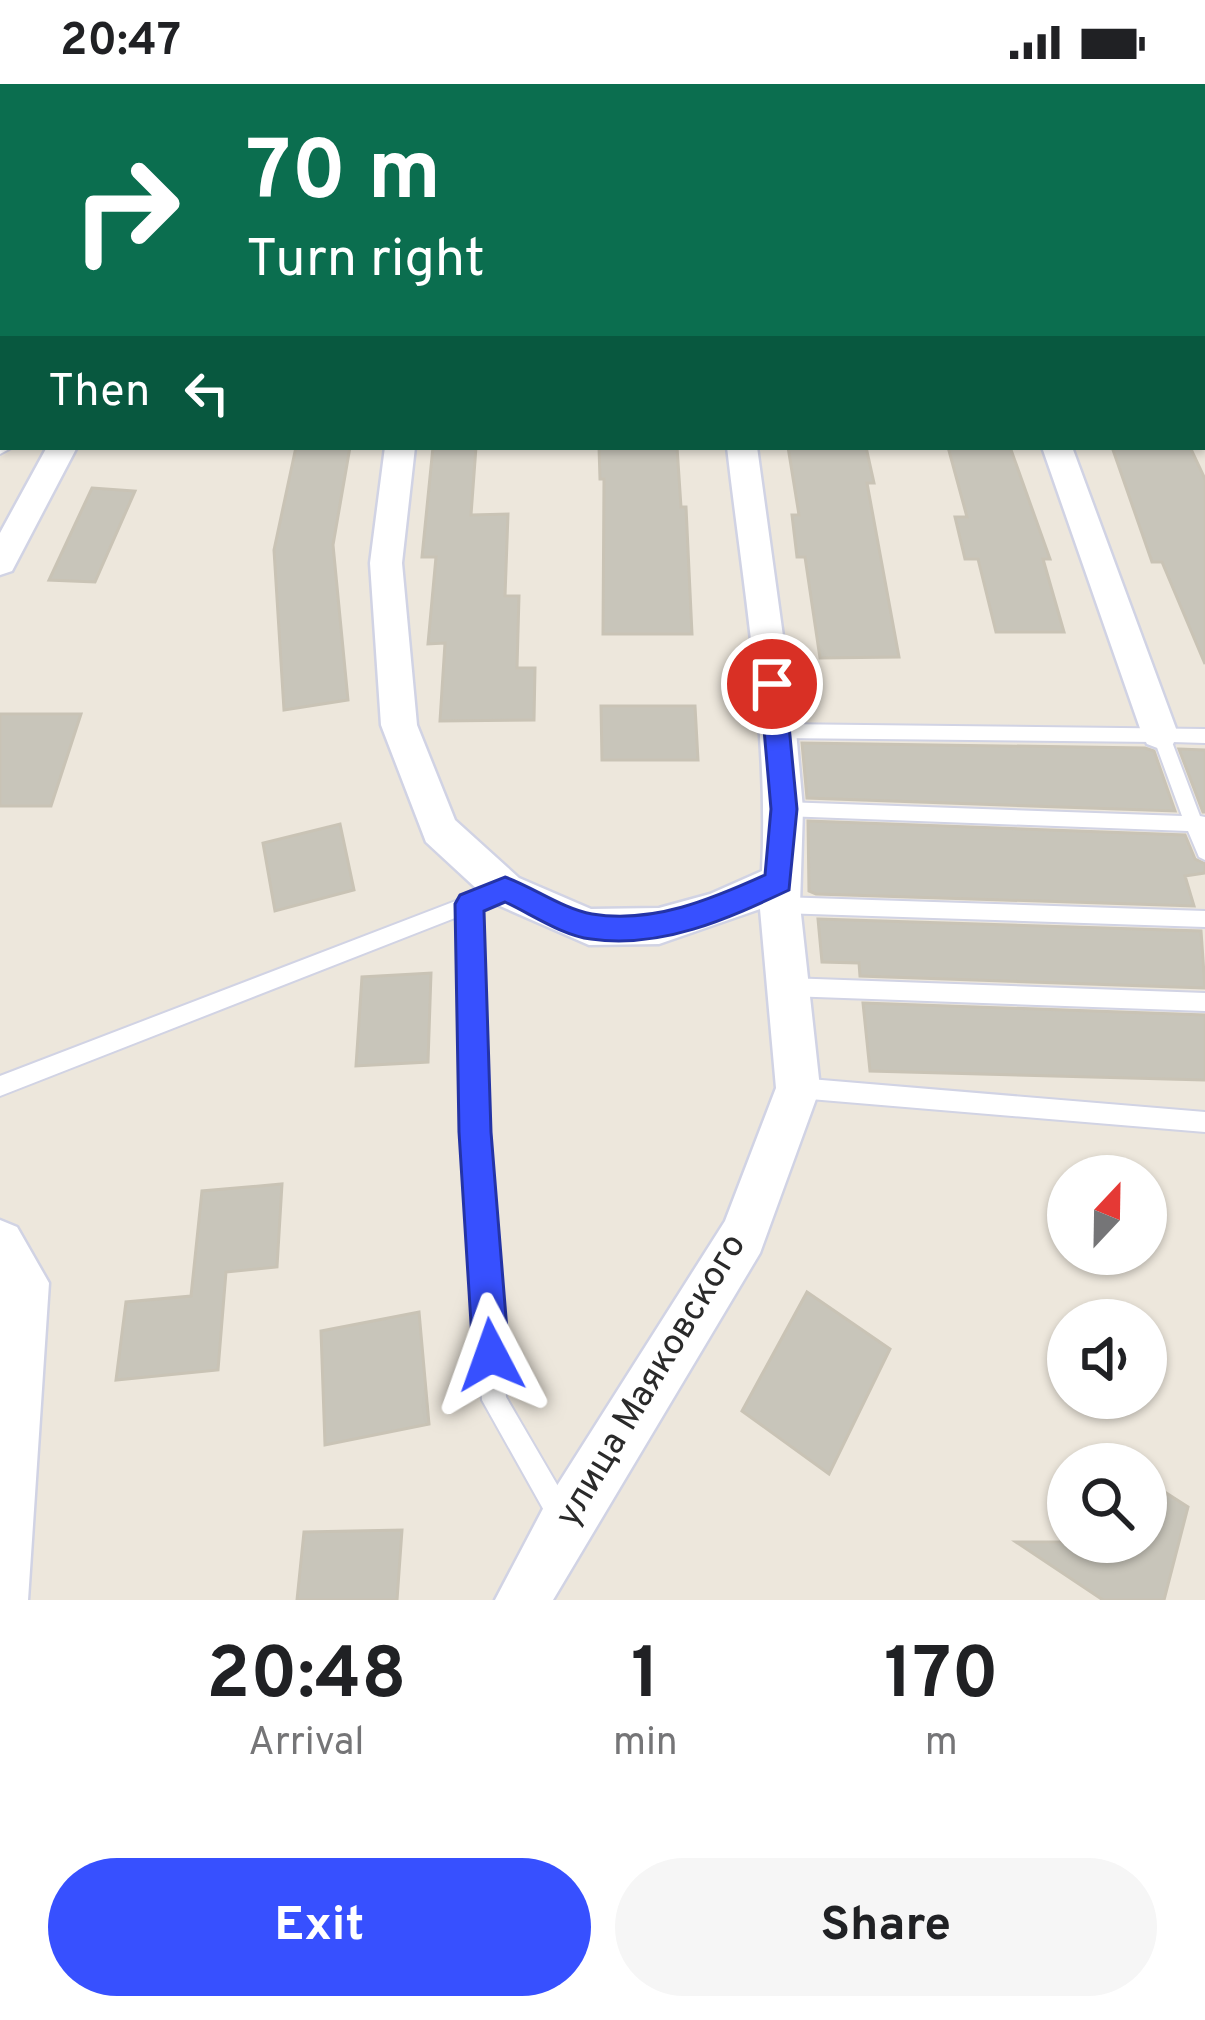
<!DOCTYPE html>
<meta charset="utf-8">
<style>
:root{--surface:#fff;--page:#f6f6f6;--text:#202124;--muted:#757577;--accent:#3750ff}
body{margin:0;font-family:Overpass,sans-serif;background:var(--page);color:var(--text);height:100vh;display:flex;flex-direction:column;font-size:45px;white-space:nowrap}
*{box-sizing:border-box;margin:0}
p{font-size:39px;color:var(--muted)}
.icon{flex:none;width:66px;height:66px;fill:none;stroke:currentColor;stroke-width:2;stroke-linecap:round;stroke-linejoin:round}
.map{position:relative;height:1516px;overflow:hidden}
.details{display:flex;flex-direction:column;background:var(--surface);flex:1}
.details>*{flex:none}
.top-card{position:absolute;left:0px;top:0px;width:1206px;height:366px;box-shadow:0 3px 9px #0004;background:#0b6e4f;color:#fff;overflow:hidden}
.needle{width:78px;rotate:22deg}
.controls{position:absolute;left:1047px;top:1071px;display:grid;gap:24px}
.controls a{display:grid;place-items:center;width:120px;height:120px;border-radius:50%;background:var(--surface);box-shadow:0 3px 9px #0004;font-size:60px}
.pin{position:absolute;display:grid;place-items:center;width:102px;height:102px;color:#fff;margin:-51px;border:6px solid #fff;border-radius:50%;box-shadow:0 3px 12px #0007}
.me{position:absolute;width:132px;margin:-66px;rotate:356deg;stroke-linejoin:round;filter:drop-shadow(0 0 9px #0008)}
.turn{display:flex;align-items:center;gap:42px;height:252px;padding:0 48px;font-size:54px}
.turn .icon{width:156px;height:156px;stroke-width:2.5}
.turn b{display:block;font-size:84px;line-height:102px}
.then{display:flex;align-items:center;height:114px;padding:0 48px;background:#0003;gap:24px;font-size:45px}
.eta{display:flex;justify-content:space-evenly;align-items:center;height:204px;text-align:center}
.eta b{font-size:72px;font-weight:700;line-height:84px}
.primary-button{display:flex;gap:24px;margin-top:auto;padding:24px 48px}
.primary-button a{flex:1;height:138px;border-radius:72px;background:var(--accent);color:#fff;font-size:48px;font-weight:700;line-height:138px;text-align:center}
.primary-button a+a{background:var(--page);color:var(--text)}
.status{display:flex;justify-content:space-between;align-items:center;height:84px;padding:0 60px;background:var(--surface);direction:ltr}
.status svg{height:33px;fill:currentColor}
.map>svg:first-child{display:block}
.building{fill:#c8c5ba;stroke:#c9c3b5;stroke-width:3}
.lines{fill:none;stroke-linecap:round;stroke-linejoin:round}
.service-casing{stroke:#d1d3e4;stroke-width:4}
.minor-casing{stroke:#d1d3e4;stroke-width:5}
.service{fill:#fff;fill-rule:evenodd}
.minor{fill:#fff;fill-rule:evenodd}
.route{fill:#3750ff;stroke:#2434a6;stroke-width:3}
.labels{text-anchor:middle;dominant-baseline:central;stroke-width:10;stroke-linejoin:round;paint-order:stroke}
.street-label{font-size:36px;fill:#2a2a2a;stroke:#fff}
</style>
<div class="status"><b>20:47</b><svg viewBox="0 0 49 12"><path d="M0 12V9h3v3zM5 12V6h3v6zM10 12V3h3v9zM15 12V0h3v12zM26 1h20v11H26zM47 4h2v5h-2z"/></svg></div>
<div class="map">
<svg width="1205" height="1516" viewBox="0 0 1205 1516">
<rect width="100%" height="100%" fill="#ede7dc"/>
<path class="building" d="M296,363h54l-17,98 15,155 -64,10 -10,-160z
M433,363h43l-5,68 37,-1 -3,82h14l-2,72h18l-1,52 -94,1 5,-78 -17,1 8,-87h-14z
M599,363h78l4,60h5l6,127h-89l1,-155h-4z
M788,363h78l8,36h-7l32,174 -79,1 -15,-101h-8l-5,-42h7z
M948,363h62l40,112h-7l21,73h-68l-18,-73h-13l-10,-42h12z
M1112,363h78l15,32v185l-43,-102h-10z
M92,404l43,3 -40,91 -46,-2z
M601,622h94l3,54h-96z
M0,630h81l-30,92h-51z
M802,659l343,5 9,3 21,60 -368,-13z
M1179,665l26,1v62h-2z
M808,737l377,14 10,24 10,5v9l-20,3 9,30 -378,-12 -7,-3z
M340,740l14,66 -79,21 -12,-68z
M818,835l383,12 4,57 -345,-12 -1,-13 -37,-1z
M431,889l-3,89 -72,4 6,-89z
M863,919l342,12v65l-335,-9z
M282,1100l-5,83 -51,5 -8,98 -102,10 10,-78 65,-6 11,-105z
M807,1208l83,57 -61,125 -87,-63z
M419,1228l10,112 -104,21 -4,-114z
M1146,1396l42,27 -24,93h-61l-87,-58h130z
M402,1446l-5,70h-100l7,-68z"/>
<g class="lines">
<g class="service-casing">
<path id="service" d="M3,199v8l-3,1v-8z
M3,359v4h10l-13,7v-10z
M778,640l427,5v14l-33,-1 28,74 5,1v43l-6,-3 -11,-26 -404,-15 -6,-2 -3,-5 3,-5 6,-2 398,14 -27,-74 -377,-4 -8,-7z
M505,798l7,2 2,6 -2,6 -34,13 8,223 20,265 63,108 4,9 -4,9 -9,4 -9,-4 -69,-123 -18,-268 -4,-216 -460,180v-20z
M780,813l425,14v16l-425,-14 -7,-2 -2,-6 2,-6z
M788,894l417,15v18l-417,-15 -7,-3 -3,-6 3,-6z
M798,994l407,34v20l-407,-34 -7,-3 -3,-7 3,-7z"/>
</g>
<g class="minor-casing">
<path id="minor" d="M239,0h22l-23,3z
M433,0h22l-23,3z
M687,0h22l1,3h-22z
M918,0h22l1,3h-22z
M1162,0h22l1,3h-22z
M1203,45l2,1v17l-2,-1z
M47,363h30l-65,124 -12,4v-42z
M385,363h30l-13,116 15,162 38,95 64,58 72,31 68,-1 51,-14 52,-23c7,-141 -19,-284 -35,-424h30l39,284 7,78 -3,96 20,183 -60,165 -207,347h-58l51,-97 179,-282 51,-133 -16,-179 -101,35 -70,1 -98,-43 -65,-60 -45,-117 -11,-162z
M1042,363h30l106,287 -5,10 -13,5 -13,-5 -5,-10z
M0,1136l17,7 32,56 -21,317h-28z"/>
</g>
<use href="#service" class="service"/>
<use href="#minor" class="minor"/>
</g>
<path class="route" d="M772,590l13,10 12,125 -8,81c-62,29 -127,59 -198,49 -28,-3 -60,-25 -86,-37l-21,9 7,221 18,223 -5,13 -13,5 -12,-5 -6,-13 -14,-223 -4,-228 5,-9 45,-18c28,10 58,32 87,37 61,10 120,-15 173,-39l6,-66 -11,-125z"/>
<g class="labels">
<g class="street-label">
<text transform="translate(652 1297) rotate(-59)">улица Маяковского</text>
</g>
</g>
</svg>
<div class="controls">
<a><svg class="needle" viewBox="-14 -14 28 28"><path d="M0-13l5 13h-10z" fill="#e53935"/><path d="M0 13l5-13h-10z" fill="#757577"/></svg></a>
<a><svg class="icon" aria-label="sound" viewBox="0 0 24 24"><path d="M4 9h4l5-4v14l-5-4H4zM17 9q2 3 0 6"/></svg></a>
<a><svg class="icon" aria-label="search" viewBox="0 0 24 24"><circle cx="10" cy="10" r="6"/><path d="M15 15l6 6"/></svg></a>
</div>
<div class="pin" style="left:772px;top:600px;background:#d93025"><svg class="icon" aria-label="arrive" viewBox="0 0 24 24"><path d="M6 21V4h12l-3 4 3 4H6"/></svg></div>
<svg class="me" style="left:491px;top:1271px" viewBox="-20 -20 40 40"><path d="M0-17L14 15 0 8-14 15z" fill="#3750ff" stroke="#fff" stroke-width="4"/></svg>
<div class="top-card">
<div class="turn"><svg class="icon" aria-label="right" viewBox="0 0 24 24"><path d="M7 20v-9h11M14 6l5 5-5 5"/></svg><div><b>70 m</b>Turn right</div></div>
<div class="then">Then<svg class="icon" aria-label="left" viewBox="0 0 24 24"><path d="M17 20v-9H6M10 6l-5 5 5 5"/></svg></div>
</div>
</div>
<section class="details">
<div class="eta">
<div><b>20:48</b><p>Arrival</p></div>
<div><b>1</b><p>min</p></div>
<div><b>170</b><p>m</p></div>
</div>
<div class="primary-button"><a>Exit</a><a>Share</a></div>
</section>
